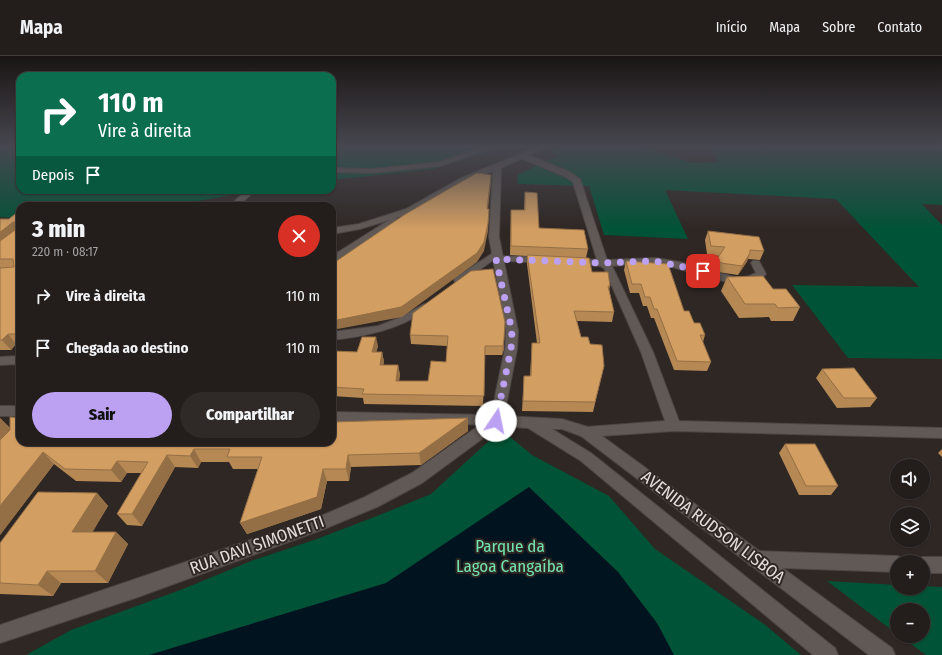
<!DOCTYPE html>
<html lang="pt">
<meta charset="utf-8">
<style>
:root{--surface:#231d1b;--page:#2f2a28;--text:#f1f3f6;--muted:#a3a2a3;--line:#403b3a;--accent:#bca0f2}
body{margin:0;font-family:"Fira Sans Condensed",sans-serif;background:var(--page);color:var(--text);height:100vh;display:flex;flex-direction:column;font-size:15px;white-space:nowrap}
*{box-sizing:border-box;margin:0}
p{font-size:13px;color:var(--muted)}
.icon{flex:none;width:22px;height:22px;fill:none;stroke:currentColor;stroke-width:2;stroke-linecap:round;stroke-linejoin:round}
.map{position:relative;flex:1;overflow:hidden}
.drawer{position:absolute;left:16px;top:146px;width:320px;height:244px;display:flex;flex-direction:column;background:var(--surface);border-radius:12px;box-shadow:0 1px 3px #0004,0 0 0 1px var(--line)}
.drawer>*{flex:none}
.hud{position:absolute;left:16px;top:16px;width:320px;height:122px;border-radius:12px;box-shadow:0 1px 3px #0004,0 0 0 1px var(--line);background:#0b6e4f;color:#fff;overflow:hidden}
.tools{position:absolute;left:890px;top:403px;display:grid;gap:8px}
.tools a{display:grid;place-items:center;width:40px;height:40px;border-radius:50%;background:var(--surface);box-shadow:0 1px 3px #0004,0 0 0 1px var(--line);font-size:20px}
.pin{position:absolute;display:grid;place-items:center;width:34px;height:34px;color:#fff;margin:-17px;border-radius:8px;box-shadow:0 2px 6px #0006}
.me{position:absolute;width:44px;margin:-22px;rotate:11deg;stroke-linejoin:round;filter:drop-shadow(0 0 3px #0008)}
.turn{display:flex;align-items:center;gap:14px;height:84px;padding:0 16px;font-size:18px}
.turn .icon{width:52px;height:52px;stroke-width:2.5}
.turn b{display:block;font-size:28px;line-height:34px}
.then{display:flex;align-items:center;height:38px;padding:0 16px;background:#0003;gap:8px;font-size:15px}
.round{display:grid;place-items:center;flex:none;width:42px;height:42px;border-radius:21px;background:var(--page)}
.summary{display:flex;align-items:center;justify-content:space-between;height:68px;padding:0 16px}
h1{font-size:24px;font-weight:800;line-height:30px}
.primary-button{display:flex;gap:8px;margin-top:auto;padding:8px 16px}
.primary-button a{flex:1;height:46px;border-radius:24px;background:var(--accent);color:#111;font-size:16px;font-weight:800;line-height:46px;text-align:center}
.primary-button a+a{background:var(--page);color:var(--text)}
ul{padding:0;list-style:none}
li{display:flex;align-items:center;gap:12px;height:52px;padding:0 16px}
li div{flex:1}
li b{display:block;font-size:15px}
li em{font-style:normal}
header{display:flex;align-items:center;gap:24px;box-sizing:border-box;height:56px;padding:0 20px;background:var(--surface);border-bottom:1px solid var(--line)}
header strong{font-size:19px}
nav{display:flex;gap:22px;margin-inline-start:auto;font-size:14px}
.map>svg:first-child{display:block}
.green{fill:#005336}
.water{fill:#00131f}
.lines{fill:none;stroke-linecap:round;stroke-linejoin:round}
.street-casing{stroke:#4c4543;stroke-width:2}
.secondary-casing{stroke:#4c4543;stroke-width:2}
.street{fill:#615955;fill-rule:evenodd}
.secondary{fill:#615955;fill-rule:evenodd}
.wall{fill:#b58854}
.shaded-wall{fill:#946f45}
.building{fill:#d39e62;stroke:#946f45}
.route{stroke:#bca0f2;stroke-width:7;stroke-dasharray:0 12.6}
.labels{text-anchor:middle;dominant-baseline:central;stroke-width:4;stroke-linejoin:round;paint-order:stroke}
.near-street-label{font-size:17px;fill:#e2dddb;stroke:#2f2724}
.near-park-label{font-size:17px;fill:#72e4af;stroke:#2f2724}
</style>
<header>
<strong>Mapa</strong>
<nav><a>Início</a><a>Mapa</a><a>Sobre</a><a>Contato</a></nav>
</header>
<div class="map">
<svg width="942" height="599" viewBox="0 0 942 599">
<rect width="100%" height="100%" fill="#2f2724"/>
<path class="green" d="M0,90h20v44h240l-90,16h-150v12l-20,-1z
M332,90h175l-74,23 -101,11z
M563,90h79l50,17 27,-1 -12,-16h235v59l-20,-1 20,21v134l-94,-1 -56,-73 127,2 -83,-88 -171,-9 23,49 -84,-4 -15,-49 -71,-2 -1,-9 42,-20 -8,-3z
M504,376l28,23 77,41 46,53 109,75 37,31h-775l45,-25 112,-41 68,-28 63,-21 63,-24 54,-22 61,-56z
M827,525l70,4v3h26v-2l19,1v68h-16l-26,-19h23v-26h-26v24z"/>
<path class="water" d="M529,431l89,85 39,51 17,32h-525l237,-72z"/>
<g class="lines">
<g class="street-casing">
<path id="street" d="M485,90h11l-55,20 -68,7 -41,-1v-4l41,1 67,-7z
M520,98h6l44,18 10,7 27,81 48,-2 25,4 58,16 11,-2 7,-3 -5,-10 2,-2h6l7,13c-20,25 -84,-9 -111,-10 -14,-1 -29,1 -43,2l41,86 26,69 263,7v10l-268,-7 -88,6 -5,-1 -2,-4 2,-4 5,-1 79,-6 -24,-69 -37,-84 -4,-2 -26,-2 -5,-3 5,-3 23,2 -24,-78 -9,-6 -44,-18z
M247,134h9l-18,16h-9z
M496,195l5,3 -2,2 44,1 5,3 -5,3 -50,-3 -30,22h-8l-1,-2 1,-2z
M424,248l5,3 -1,2c-30,21 -61,27 -96,31v-8l46,-6 21,-8z
M496,360l5,1 2,4 -2,4 -79,58 -45,24 -53,22 -186,68 -138,46v-18l321,-109 44,-19 47,-24 79,-56z
M755,495l142,5 6,2 2,4h-8v10l-142,-5 -6,-2 -2,-6 2,-6z
M923,501h19v16h-19v-11h-7l1,-3z"/>
</g>
<g class="secondary-casing">
<path id="secondary" d="M540,90h10l-49,22 -2,69 19,94 -1,18 -13,67 58,3 29,9 301,220 3,7h-26l-288,-219 -19,-7h-10l39,24 244,195 3,7h-25l-232,-194 -53,-33 -63,-4 -133,-2v-10l159,3 14,-66 1,-18 -17,-94 4,-66 -26,11 -55,31 -16,5 3,2 -1,2 -66,41v-7l57,-36 -29,9 -28,5v-6l27,-4 47,-15 55,-31z
M20,300v8l-20,1v-8z
M0,350h20v10h-20z"/>
</g>
<use href="#street" class="street"/>
<use href="#secondary" class="secondary"/>
</g>
<path class="wall" d="M525,136l14,36 49,21 -2,9 6,14 18,14 -1,4 5,22 -2,10 -35,-1 4,16 9,7 14,22 -11,46 -71,-1 2,-35h6l2,-33h5l-10,-79v-8l-17,-1 1,-45h13z
M20,154v134h-4l-5,6h-11v-131h9z
M708,175l56,20 -4,9 -12,-1 -10,16 -20,-3 -4,-5 3,-8 2,-3 -12,-2 -2,-14z
M626,205l58,50 21,24 -2,7 8,20 -4,9 -33,-1 -20,-52h-3l-4,-12h-4l-4,-13h-9l-6,-23z
M493,213l11,80 -2,6h-17l-2,51 -119,-2 -1,-6 -31,-2v-60h2l3,10 -2,5 22,1 21,-6 -2,6h6l2,10 -1,3h15l2,10 -1,6h29l18,-19 1,-16 -36,-2 -1,-9z
M727,221l46,12 27,18 -7,14h-22l-2,-4 -30,1 -18,-27z
M822,313l55,29 -7,9 -33,1 -21,-30z
M0,362l10,10 10,14 316,-20 132,9 -47,34 -70,2 -2,14h-22l-6,28 -74,25 -7,-11 18,-54h-25l-4,-7h-28l-3,6 -23,-1 -33,59 -15,-1 -10,-11 24,-41h-14l-6,9 -45,-1 -22,-17 -54,71z
M785,388l53,42 -7,9h-32l-20,-42z
M942,393v8l-4,-4z
M97,437l11,13 -16,26h24l12,12 -20,39h-47l-8,13 -53,-2v-51z"/>
<path class="shaded-wall" d="M491,119v8l-4,35v-9z
M489,153l-1,22 -4,20 -7,11 -75,55 -70,13v-9z
M13,166l6,9 -19,15v-14z
M750,197l-3,9 -9,13 4,-9z
M8,278l8,10 -5,6 -9,-10z
M334,280l3,10 -5,12v-16z
M376,281l2,9 -4,16 -2,-10z
M504,283v10l-2,6 1,-9z
M382,296l2,10 -3,13 -1,-10z
M398,309l2,10 -3,15 -1,-9z
M0,362l11,11 -11,13z
M468,362v13l-47,34 -2,-12z
M194,393l7,13 -3,6 -8,-12z
M43,396l11,12 -54,71v-29z
M167,399l8,12 -33,59 -10,-12z
M348,399l3,12 -2,14 -3,-12z
M117,405l10,12 -6,9 -10,-12z
M323,413l4,12 -6,28 -74,25 -7,-11z
M97,437l11,13 -23,39 -13,-13z
M116,476l12,12 -20,39 -13,-12z
M47,515l14,12 -8,13 -15,-11z"/>
<path class="building" d="M477,117l14,2 -4,34h2l-1,14 -4,19 -7,11 -76,54 -69,14v-57l72,-49 48,-28z
M525,136l12,1 2,35 45,2 4,19 -77,-3v-36h14z
M20,154v124h-12l-6,6h-2v-72l14,-1 -1,-8h-13v-18l15,-11v-8h-2l-13,10v-13h9z
M708,175l51,6 5,14 -14,-1v3l-8,13 -21,-3 -4,-4 8,-12 -14,-1z
M527,199l62,3 3,14h16l2,14h-2l6,26 -40,-1 7,26h7l2,7 12,1 2,21 -9,36 -72,-1 1,-25h7l1,-33h8z
M626,205l42,3 16,47h5l5,12h6l5,12h-5l11,27 -34,-1 -20,-52h-3l-4,-12h-5l-4,-13h-9z
M493,213l12,53 -1,17 -1,7h-18l-1,50 -122,-2 2,-5 -32,-2v-36l25,1 5,-15h14l-4,15h10l-2,13h18l-2,16h32l3,-20 15,1 2,-26 -38,-1 3,-22 58,-42z
M763,220l10,13h13l14,18 -22,1 -3,-4h-30l-18,-27z
M332,280h2l-2,6z
M854,312l23,30h-33l-22,-29z
M10,361l10,1v24h312v-25h2l-1,5 135,-4 -49,35 -71,2 -2,14h-23l-6,28 -77,26 22,-66h-35l3,-8h-36l-4,7 -23,-1 -35,59h-15l31,-52 -31,-1 -6,9 -46,-1 -22,-17 -43,54v-66l10,-10z
M785,388h30l23,42h-32z
M38,436l59,1 -25,39h44l-21,39h-48l-9,14 -38,-2v-40z"/>
<linearGradient id="sky" x2="0" y2="1"><stop stop-color="#1a1514"/><stop offset="0.52" stop-color="#474750"/><stop offset="1" stop-color="#474750" stop-opacity="0"/></linearGradient>
<rect width="942" height="174" fill="url(#sky)"/>
<g class="lines">
<path class="route" d="M496,365l15,-72 1,-18 -16,-72 107,4 52,-2 48,10"/>
</g>
<g class="labels">
<g class="near-street-label">
<text transform="translate(713 471) rotate(37)">AVENIDA RUDSON LISBOA</text>
<text transform="translate(257 489) rotate(-20)">RUA DAVI SIMONETTI</text>
</g>
<g class="near-park-label">
<text x="510" y="490">Parque da<tspan x="510" dy="20">Lagoa Cangaíba</tspan></text>
</g>
</g>
</svg>
<div class="tools">
<a><svg class="icon" aria-label="sound" viewBox="0 0 24 24"><path d="M4 9h4l5-4v14l-5-4H4zM17 9q2 3 0 6"/></svg></a>
<a><svg class="icon" aria-label="layers" viewBox="0 0 24 24"><path d="M12 4l9 5-9 5-9-5zM3 14l9 5 9-5"/></svg></a>
<a>+</a>
<a>−</a>
</div>
<div class="pin" style="left:703px;top:215px;background:#d93025"><svg class="icon" aria-label="arrive" viewBox="0 0 24 24"><path d="M6 21V4h12l-3 4 3 4H6"/></svg></div>
<svg class="me" style="left:496px;top:365px" viewBox="-20 -20 40 40"><circle r="19" fill="#fff"/><path d="M0-13L10 11 0 6-10 11z" fill="#bca0f2"/></svg>
<div class="hud">
<div class="turn"><svg class="icon" aria-label="right" viewBox="0 0 24 24"><path d="M7 20v-9h11M14 6l5 5-5 5"/></svg><div><b>110 m</b>Vire à direita</div></div>
<div class="then">Depois<svg class="icon" aria-label="arrive" viewBox="0 0 24 24"><path d="M6 21V4h12l-3 4 3 4H6"/></svg></div>
</div>
<section class="drawer">
<div class="summary"><div><h1>3 min</h1><p>220 m · 08:17</p></div><a class="round" style="background:#d93025;color:#fff"><svg class="icon" aria-label="close" viewBox="0 0 24 24"><path d="M6 6l12 12M18 6L6 18"/></svg></a></div>
<ul>
<li><svg class="icon" aria-label="right" viewBox="0 0 24 24"><path d="M7 20v-9h11M14 6l5 5-5 5"/></svg><div><b>Vire à direita</b></div><em>110 m</em></li>
<li><svg class="icon" aria-label="arrive" viewBox="0 0 24 24"><path d="M6 21V4h12l-3 4 3 4H6"/></svg><div><b>Chegada ao destino</b></div><em>110 m</em></li>
</ul>
<div class="primary-button"><a>Sair</a><a>Compartilhar</a></div>
</section>
</div>
